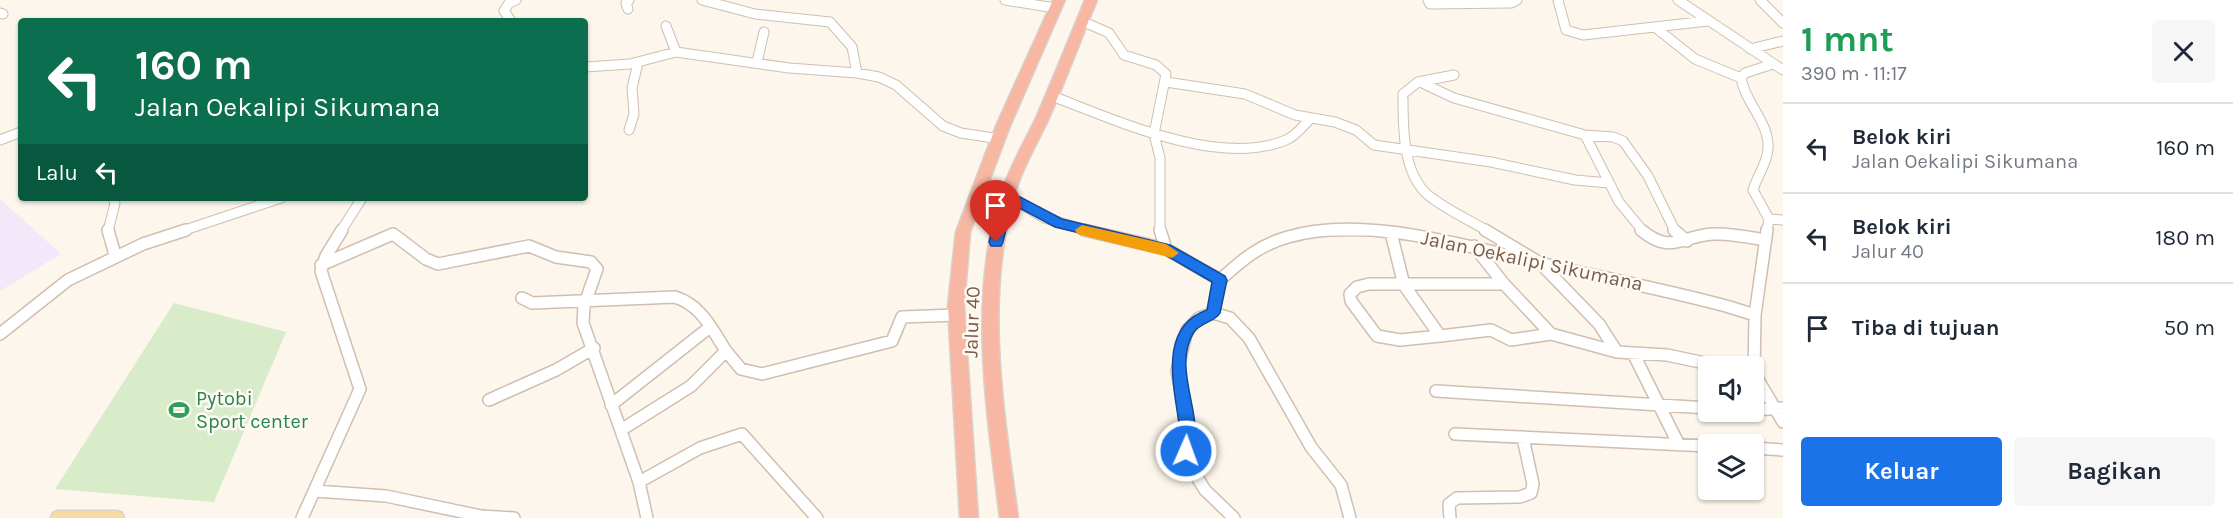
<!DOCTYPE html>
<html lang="id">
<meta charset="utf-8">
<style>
:root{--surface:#fff;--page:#f6f6f7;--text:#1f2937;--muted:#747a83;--line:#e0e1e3;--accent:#1a73e8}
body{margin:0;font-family:Karla,sans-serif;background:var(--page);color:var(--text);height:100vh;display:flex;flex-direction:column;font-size:22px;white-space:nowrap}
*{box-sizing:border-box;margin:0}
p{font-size:20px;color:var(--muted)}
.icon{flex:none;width:33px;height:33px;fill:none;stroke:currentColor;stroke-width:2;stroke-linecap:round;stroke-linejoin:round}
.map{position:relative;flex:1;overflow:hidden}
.panel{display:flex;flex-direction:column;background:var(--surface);width:450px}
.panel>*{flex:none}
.top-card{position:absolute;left:18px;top:18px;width:570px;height:183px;border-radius:6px;box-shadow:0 2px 4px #0004;background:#0b6e4f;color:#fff;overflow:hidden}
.fabs{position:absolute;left:1698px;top:356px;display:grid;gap:12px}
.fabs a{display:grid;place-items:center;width:66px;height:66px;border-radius:6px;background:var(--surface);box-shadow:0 2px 4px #0004;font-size:30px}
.pin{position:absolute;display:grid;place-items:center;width:51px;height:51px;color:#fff;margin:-62px -26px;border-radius:50% 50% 50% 0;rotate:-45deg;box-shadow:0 0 6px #0007}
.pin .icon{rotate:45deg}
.me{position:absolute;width:66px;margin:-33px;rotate:2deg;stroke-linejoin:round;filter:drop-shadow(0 0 4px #0008)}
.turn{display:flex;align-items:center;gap:21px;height:126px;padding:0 18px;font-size:27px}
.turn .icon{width:78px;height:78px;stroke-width:2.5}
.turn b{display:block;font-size:42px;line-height:51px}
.then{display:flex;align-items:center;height:57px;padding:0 18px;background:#0003;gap:12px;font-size:22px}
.round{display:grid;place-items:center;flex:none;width:63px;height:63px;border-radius:6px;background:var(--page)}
.head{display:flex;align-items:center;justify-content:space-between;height:102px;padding:0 18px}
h1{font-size:36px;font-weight:700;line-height:45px;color:#1e9e55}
.action{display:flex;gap:12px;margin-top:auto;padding:12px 18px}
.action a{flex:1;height:69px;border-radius:6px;background:var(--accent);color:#fff;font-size:24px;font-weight:700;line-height:69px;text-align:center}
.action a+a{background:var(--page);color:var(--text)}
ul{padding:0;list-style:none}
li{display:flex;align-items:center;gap:18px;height:90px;padding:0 18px;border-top:2px solid var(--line)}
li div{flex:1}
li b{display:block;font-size:22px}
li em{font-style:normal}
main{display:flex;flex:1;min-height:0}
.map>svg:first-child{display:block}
.education{fill:#f3e8fa}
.green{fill:#d8ecc9}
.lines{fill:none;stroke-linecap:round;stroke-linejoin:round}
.minor-far1-casing{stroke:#d1beb0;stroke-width:11}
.minor-casing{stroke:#d1beb0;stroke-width:14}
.major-casing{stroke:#dad1cd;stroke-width:3}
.highway-casing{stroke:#dad1cd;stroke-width:3}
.minor-far1{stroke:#fff;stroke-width:9}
.minor{stroke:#fff;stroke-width:11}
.major{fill:#fbd9a5;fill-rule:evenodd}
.highway{fill:#f7b7a3;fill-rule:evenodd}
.route{fill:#1a73e8;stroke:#114b97;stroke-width:1.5}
.slow{fill:#f59e0b}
.labels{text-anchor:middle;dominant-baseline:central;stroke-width:5;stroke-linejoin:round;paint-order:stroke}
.street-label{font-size:20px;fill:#7a5c4d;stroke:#fffaf3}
.leisure-label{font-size:20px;fill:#27864d;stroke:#fffaf3;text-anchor:start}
</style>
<main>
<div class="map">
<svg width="1783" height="518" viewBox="0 0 1783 518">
<rect width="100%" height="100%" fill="#fdf6ec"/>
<path class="education" d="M0,199l61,55 -61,37z"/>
<path class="green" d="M174,303l112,29 -72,170 -159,-13z"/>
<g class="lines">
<g class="minor-far1-casing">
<path id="minor-far1" d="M702,0l53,14 75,8 22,25 5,26
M1005,0l50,8
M1428,0l2,4 81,-1 6,-3
M1558,0l8,30 17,5 125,-14
M1678,0l105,70
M1760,0l23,23
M628,9l-2,-6 3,-3
M0,13l3,1
M511,21l-7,-10 5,-8 7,-3
M1084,22l25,11 15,22 32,10 10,9 -12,60 6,24v73
M666,26l10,26
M1656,28l39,31 46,19
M1750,49l33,-8
M757,62l7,-30
M585,67l45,-3 46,-12 113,16 68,5 22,4 17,8 47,41 18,7 39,6
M1454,75l-36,7 -15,12c0,31 -1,79 25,101 17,14 41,25 60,36
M1166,82l79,12 50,21 40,7 21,8 18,15 117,17 84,18 34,3
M1420,82l34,16 131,37 34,67 24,29
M1052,96c63,24 168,72 234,44 10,-4 17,-14 24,-21
M629,130l5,-16 -2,-26 6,-25
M1585,135l28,2 10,4 25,35 27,55
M0,140l21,-8
M1007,195l37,23 46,13
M1769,219l14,1
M108,231l7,-28 -2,-5
M182,231l99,-33
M341,231l21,-33
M1326,231h41
M1767,231l2,-12 -16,-29c4,-14 14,-26 15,-41 2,-26 -23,-46 -27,-71l4,-5 28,-9"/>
</g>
<g class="minor-casing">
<path id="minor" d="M108,230l7,25
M1084,230l82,19 54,31c22,-20 39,-35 68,-43 79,-24 191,13 269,30 57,13 113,24 169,39l29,9 -1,58 29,49
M1160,230l6,19
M1485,230l55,33 59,61 18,28
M1641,230c30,25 40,6 72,4 17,-1 35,3 52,6
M1674,230l13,11
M1391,233l13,52 36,51 51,-6 20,10 40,-6
M1474,246l30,38 47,50 66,18 50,3 52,11
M321,265l72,-31 33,25 12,5 91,-18 27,11 35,5 6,7 -13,37 -1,17 56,159 61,-34 42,-14 75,84
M1220,280l-7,33 17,5 19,20 62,109 30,38 9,33
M522,298l10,5 143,-6c26,8 37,32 51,54l-35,35 -70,44
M1213,313l-14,5 -12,12 -10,41 11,57 -3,30 20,32 29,28
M1755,315l12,-85
M0,334l68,-54 75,-36 43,-14
M1440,336l-40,4 -23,-4 -26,-35 -1,-7 7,-7 12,-3h135
M726,351l15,18 21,5 130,-33 10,-24 55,-2
M1634,355l45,90
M1436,391l272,17
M489,400l67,-30 38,-22
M611,405l99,-78
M1754,410l29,-2
M1455,434l253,12
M1754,448l29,2
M639,482l8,36
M315,491l71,5 95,20 33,2
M302,518l58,-129 -39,-118 5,-15 16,-26
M1450,518l-1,-14 8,-6 63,-1 11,-4 2,-9 -10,-46"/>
</g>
<g class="major-casing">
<path id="major" d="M58,511h59l5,2 2,5h-73l2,-5z"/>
</g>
<g class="highway-casing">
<path id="highway" d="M1053,0h12l-55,126 -40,106 -6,74 14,212h-18l-12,-212 8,-74 40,-106z
M1085,0h12c-16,39 -31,79 -48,118 -12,26 -28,52 -35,79 -30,104 -10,216 4,321h-18c-13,-104 -32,-220 0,-321 8,-27 24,-54 36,-79 17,-39 33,-79 49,-118z"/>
</g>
<use href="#minor-far1" class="minor-far1"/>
<use href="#minor" class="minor"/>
<use href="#major" class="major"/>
<use href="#highway" class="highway"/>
</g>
<path class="route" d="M1007,190l55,29 108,26 55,31 2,4 -7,33c-5,9 -19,9 -26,19 -24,37 14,89 -3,124l-5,2 -6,-2c-4,-10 1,-21 -1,-32 -5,-39 -21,-97 28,-114l5,-28 -50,-29 -107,-26 -43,-23 -9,38 -2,4h-10l-2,-4 12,-47z"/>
<path class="slow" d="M1082,225l84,19 13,9 -7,5 -95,-24 -2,-4z"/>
<defs>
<g id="stadium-bare" transform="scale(1.62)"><path d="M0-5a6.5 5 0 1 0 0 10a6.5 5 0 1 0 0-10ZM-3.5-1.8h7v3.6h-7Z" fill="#2e9e5b" stroke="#fffaf3" stroke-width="2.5" paint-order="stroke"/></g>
</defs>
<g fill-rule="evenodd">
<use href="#stadium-bare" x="179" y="410"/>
</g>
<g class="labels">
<g class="street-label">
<text transform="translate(1532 261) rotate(12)">Jalan Oekalipi Sikumana</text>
<text transform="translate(972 322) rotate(-88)">Jalur 40</text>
</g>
<g class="leisure-label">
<text x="196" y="398">Pytobi<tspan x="196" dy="23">Sport center</tspan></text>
</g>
</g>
</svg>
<div class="fabs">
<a><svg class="icon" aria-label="sound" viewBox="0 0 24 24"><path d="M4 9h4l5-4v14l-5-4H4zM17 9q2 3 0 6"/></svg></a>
<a><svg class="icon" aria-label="layers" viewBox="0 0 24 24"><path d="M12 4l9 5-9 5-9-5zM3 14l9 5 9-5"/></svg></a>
</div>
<div class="pin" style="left:996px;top:242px;background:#d93025"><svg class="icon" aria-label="arrive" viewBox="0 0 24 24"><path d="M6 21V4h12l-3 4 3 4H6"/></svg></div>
<svg class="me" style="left:1186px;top:451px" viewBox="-20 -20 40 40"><circle r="17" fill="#1a73e8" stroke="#fff" stroke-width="3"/><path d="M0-11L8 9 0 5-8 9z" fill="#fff"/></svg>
<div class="top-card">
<div class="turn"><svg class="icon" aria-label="left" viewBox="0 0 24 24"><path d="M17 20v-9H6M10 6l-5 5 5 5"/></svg><div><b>160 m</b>Jalan Oekalipi Sikumana</div></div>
<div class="then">Lalu<svg class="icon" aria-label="left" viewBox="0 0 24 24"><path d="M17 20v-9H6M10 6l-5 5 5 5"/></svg></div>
</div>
</div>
<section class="panel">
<div class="head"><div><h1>1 mnt</h1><p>390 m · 11:17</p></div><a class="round"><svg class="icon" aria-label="close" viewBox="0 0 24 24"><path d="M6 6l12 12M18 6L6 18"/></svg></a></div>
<ul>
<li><svg class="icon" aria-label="left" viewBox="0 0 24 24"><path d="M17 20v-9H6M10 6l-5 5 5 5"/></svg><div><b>Belok kiri</b><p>Jalan Oekalipi Sikumana</p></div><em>160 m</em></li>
<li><svg class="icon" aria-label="left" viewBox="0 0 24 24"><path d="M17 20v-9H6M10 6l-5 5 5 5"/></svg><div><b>Belok kiri</b><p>Jalur 40</p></div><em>180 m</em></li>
<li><svg class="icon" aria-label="arrive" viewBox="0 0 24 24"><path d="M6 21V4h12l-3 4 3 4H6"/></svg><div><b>Tiba di tujuan</b></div><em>50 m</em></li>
</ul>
<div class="action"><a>Keluar</a><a>Bagikan</a></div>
</section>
</main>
